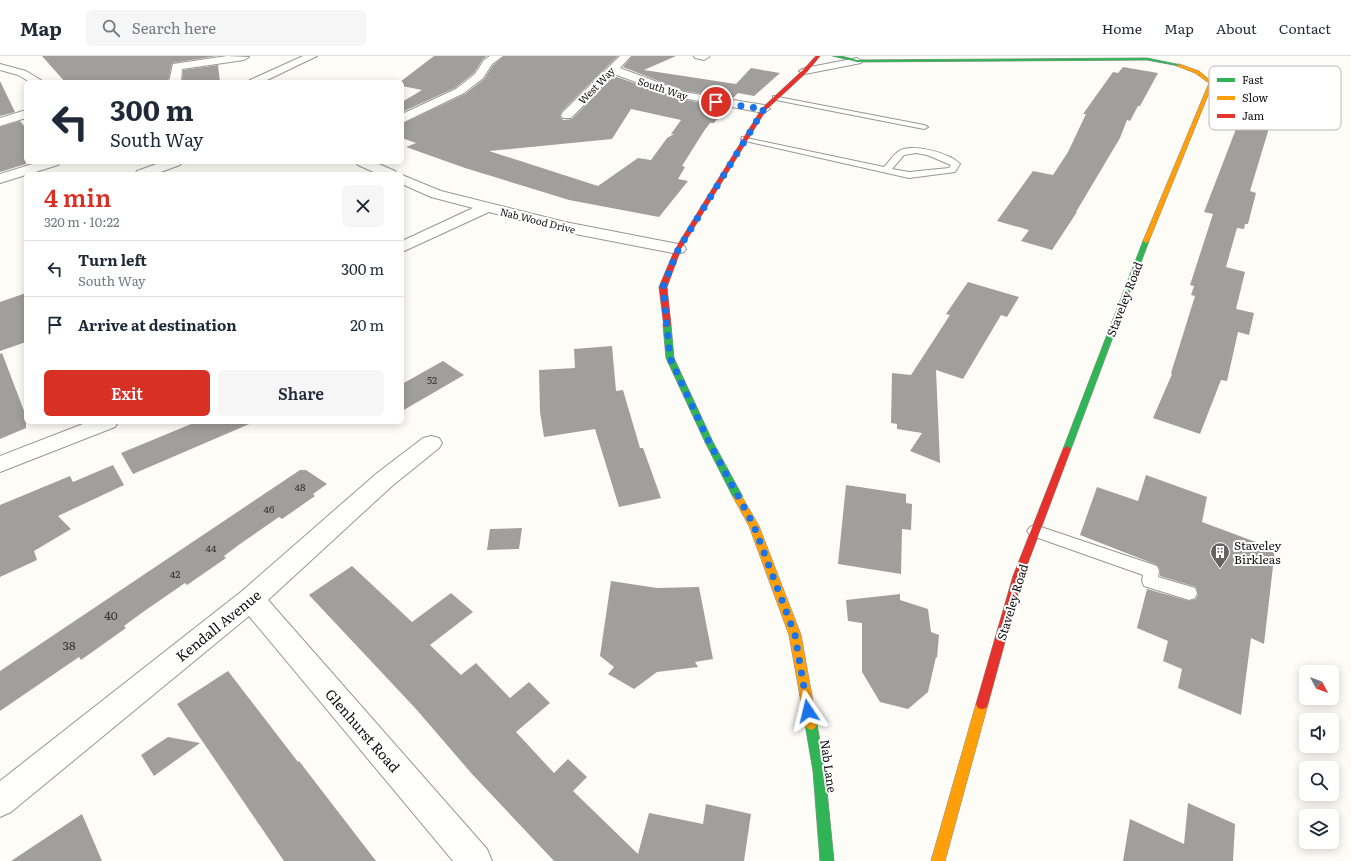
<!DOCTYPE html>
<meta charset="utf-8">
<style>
:root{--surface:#fff;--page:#f6f6f7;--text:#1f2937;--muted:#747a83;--line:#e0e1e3;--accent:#d93025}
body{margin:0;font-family:Literata,serif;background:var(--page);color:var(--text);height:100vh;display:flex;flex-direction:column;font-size:15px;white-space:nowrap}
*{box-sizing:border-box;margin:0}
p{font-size:13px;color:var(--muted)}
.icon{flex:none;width:22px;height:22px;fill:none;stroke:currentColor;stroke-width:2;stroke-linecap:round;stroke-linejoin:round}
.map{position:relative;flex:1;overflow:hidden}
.sheet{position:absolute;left:24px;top:116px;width:380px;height:252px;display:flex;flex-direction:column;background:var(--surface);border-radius:6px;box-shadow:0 2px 10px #0003}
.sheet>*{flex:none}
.hud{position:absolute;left:24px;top:24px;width:380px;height:84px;border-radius:6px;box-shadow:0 2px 10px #0003;background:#fff;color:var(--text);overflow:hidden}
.needle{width:26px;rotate:131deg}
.buttons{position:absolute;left:1299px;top:609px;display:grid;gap:8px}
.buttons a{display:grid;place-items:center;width:40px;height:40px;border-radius:6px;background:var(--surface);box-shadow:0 2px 10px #0003;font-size:20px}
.pin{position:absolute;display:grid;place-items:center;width:34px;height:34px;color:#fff;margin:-17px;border:2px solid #fff;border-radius:50%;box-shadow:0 1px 4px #0007}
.me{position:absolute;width:44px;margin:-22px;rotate:350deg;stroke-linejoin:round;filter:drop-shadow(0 0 3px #0008)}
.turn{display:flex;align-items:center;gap:14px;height:84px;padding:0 20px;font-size:18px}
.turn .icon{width:52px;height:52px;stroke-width:2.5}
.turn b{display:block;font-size:28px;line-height:34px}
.round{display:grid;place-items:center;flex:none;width:42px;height:42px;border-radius:6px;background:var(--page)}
.head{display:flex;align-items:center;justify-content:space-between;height:68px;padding:0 20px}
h1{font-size:24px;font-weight:600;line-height:30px;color:var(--accent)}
.primary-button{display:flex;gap:8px;margin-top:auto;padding:8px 20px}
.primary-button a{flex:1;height:46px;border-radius:6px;background:var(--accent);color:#fff;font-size:16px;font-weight:600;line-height:46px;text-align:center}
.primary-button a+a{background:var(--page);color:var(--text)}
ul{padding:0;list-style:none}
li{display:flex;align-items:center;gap:12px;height:56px;padding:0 20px;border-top:1px solid var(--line)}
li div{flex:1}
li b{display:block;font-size:15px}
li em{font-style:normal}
header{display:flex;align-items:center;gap:24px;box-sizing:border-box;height:56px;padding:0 20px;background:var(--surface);border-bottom:1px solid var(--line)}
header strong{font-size:19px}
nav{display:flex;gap:22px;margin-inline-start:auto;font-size:14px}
.search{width:280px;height:36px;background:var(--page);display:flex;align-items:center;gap:10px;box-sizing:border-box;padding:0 14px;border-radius:6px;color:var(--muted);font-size:15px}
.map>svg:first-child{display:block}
.building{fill:#a19f9c;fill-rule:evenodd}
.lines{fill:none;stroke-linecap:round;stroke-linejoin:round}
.lane-casing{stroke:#979795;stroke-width:2}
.street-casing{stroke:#979795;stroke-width:2}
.fast-casing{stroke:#8e8d8b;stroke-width:1}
.slow-casing{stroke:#8e8d8b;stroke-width:1}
.jam-casing{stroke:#8e8d8b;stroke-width:1}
.lane{fill:#fffffe;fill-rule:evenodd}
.street{fill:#fffffe;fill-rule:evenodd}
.fast{fill:#30b455;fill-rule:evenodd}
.slow{fill:#ff9f0a;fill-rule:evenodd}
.jam{fill:#e5322d;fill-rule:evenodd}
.route{stroke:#1a73e8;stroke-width:7;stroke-dasharray:0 12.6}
.labels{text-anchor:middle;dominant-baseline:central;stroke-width:4;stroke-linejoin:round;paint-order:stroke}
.far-street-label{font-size:10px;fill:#111;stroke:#fff}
.number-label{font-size:10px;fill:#353434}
.street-label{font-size:12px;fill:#111;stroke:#fff}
.poi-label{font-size:12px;fill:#111;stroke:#fff;text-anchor:start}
.near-number-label{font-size:12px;fill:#353434}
.near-street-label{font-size:14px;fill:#111;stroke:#fff}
.key{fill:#fff;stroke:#b8b8b8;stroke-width:1}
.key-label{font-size:11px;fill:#111}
</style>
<header>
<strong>Map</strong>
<div class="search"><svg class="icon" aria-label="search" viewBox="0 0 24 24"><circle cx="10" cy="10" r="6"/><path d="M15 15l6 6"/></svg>Search here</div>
<nav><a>Home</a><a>Map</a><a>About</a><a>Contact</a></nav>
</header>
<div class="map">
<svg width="1351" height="805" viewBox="0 0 1351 805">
<rect width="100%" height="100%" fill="#fdfcf7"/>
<path class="building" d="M42,0h175l-45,7 -4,19h-103z
M434,0h53l-4,3 -9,14 -19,15 -53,24v-10l20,-12 -20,-4v-4h-2z
M504,0h114l-56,55 -2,5 3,4 9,-1 42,-43 63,22 49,10 -12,15h-4l-6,8 -22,35 3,1 -7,12 10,2 -29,36 -90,-17 -104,-32 -59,-21 10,-4 -14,-5v-14l63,-30 19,-15 9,-14zM631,53l50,11 -10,14h3l-7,4 -16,22 -13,-2 -40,28 -109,-35 123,-12z
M632,0h44l-32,14 92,14 15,-16 29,5 -26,23 -16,-3 -5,5 -49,-7 -61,-24z
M218,9l2,17h-38l1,-12z
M1123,11l35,6 -18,33h-2l-8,15 -3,-1 -7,18 -44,74h1l-25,38 -31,-9 8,-11 -32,-9 36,-50 20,4 15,-23 18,-38h-3l30,-42 5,1z
M0,25l15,31 -15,4z
M1251,34l28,5 -29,96 6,2 -8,31h-3l-1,5 -7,-1 -11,39 19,5 -9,37 18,4 -5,22 -11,-3 -11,49 -6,-1 -21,54 -47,-16 19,-44 -1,-1 24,-77 -4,-1 3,-9 -4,-1 23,-71 -9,-2z
M20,65l6,7v36l-26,8v-45z
M968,226l51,15 -12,20 -6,-2 -38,64 -27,-9 4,93 -30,-12 12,-18 -25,-4v-5l-6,-1 1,-50 19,2 39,-60 -4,-1z
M26,237v49l-26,9v-49z
M612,290l4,45 7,-1 17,58h3l18,50 -42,9 -24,-78 -51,8 -4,-25 -1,-42 36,-2 -1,-19z
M2,297l24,63v12l-26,11v-85z
M443,305l21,14 -62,36v-27z
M196,366h58l-121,52 -12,-21z
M113,409l11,20 -66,31 13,13 -37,22 3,9 -37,17v-72l70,-29 3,6z
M300,414h6l21,14 -14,10 2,2 -33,23 -3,-2 -39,27 -16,12 2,2 -39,27 -2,-2 -42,29 -19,14 2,2 -45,32 -2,-3 -79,54v-40z
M1146,419l61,22 -5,25 73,27 -11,95 -13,-6 -10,77 -63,-27 4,-19 -19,-8 5,-20 -31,-13 10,-39 42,12 7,-2 2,-5 -2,-7 -36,-11v-6l-3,-5 -77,-30 17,-48 41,14z
M846,429l60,9v9l6,1 -1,26 -9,-1 -1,45 -63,-10z
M522,472l-3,21 -32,1 3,-21z
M352,510l60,56 39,-29 22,19 -43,33 31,30 15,-12 34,35 19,-16 21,21 -34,29 38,41 14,-14 19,18 -14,14 65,63 11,-41 54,11 3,-20 45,10 -7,47h-190l-82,-87 -56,-65 -107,-114z
M611,525l46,7 42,-1 14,72 -18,3 3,5 -41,5 -23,17 -26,-15 6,-7 -14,-11z
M900,538v6l28,9 3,23 8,3 -2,23 -1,-1 -8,35 -20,17 -28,-7 -18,-30v-49l-14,-2 -2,-21z
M228,615l70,91 1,-1 77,100h-92l-107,-157z
M168,681l32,6 -46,33 -13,-21z
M1188,747l47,21 -2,37h-110l7,-42 54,25z
M82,758l20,47h-91z"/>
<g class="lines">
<g class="lane-casing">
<path id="lane" d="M773,40l151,29 4,2 -4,2 -148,-29h-3z
M742,81l142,30c5,-5 9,-12 15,-16 13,-8 51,2 61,13l-5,8 -46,6 -164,-37 -4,-2zM916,97l11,2 24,10 -2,3 -40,4 -17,-3 12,-14z
M1035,469l122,41 2,5 -1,6 37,11 2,5 -2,5 -6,2 -45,-14 -2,-5 1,-6 -113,-40 -3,-4 3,-4z"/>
</g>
<g class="street-casing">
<path id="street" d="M227,0l22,1 -5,3 -62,9 -1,13h-12l4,-18z
M303,0h14l-54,26h-15l2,-2z
M490,0h13l-11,8 -9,14 -19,15 -62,30v-9l54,-25 19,-15 9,-14z
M620,0h11l-11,12 64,24 80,13 6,4 -6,4 -87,-16 -63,-23 -43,44h-8l-2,-3 2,-3z
M694,0h15v1l-5,3 -9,-2z
M857,2l5,3 -1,2 -56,11 -6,-3 6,-3z
M0,8l26,7 18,11h-14l-12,-7 -18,-5z
M26,54v8l-26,8v-8z
M39,106h21l-2,3 -58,18v-9z
M162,106h20l-2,3 -25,9h-20l2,-3z
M356,106h18l21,9 2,3h-19l-20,-9z
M402,119l39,16 124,31 113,22 6,2 2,3 -2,3 -6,2 -113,-22 -76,-20 -87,40v-11l71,-33 -42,-11 -29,-13z
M88,366h30l-3,5 -115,45v-16z
M431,380l8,2 3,5 -3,5 -47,38 -124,114 219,249 5,12h-39l-204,-245 -238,196 -11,5v-36l242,-190 134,-117 47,-36z"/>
</g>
<g class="fast-casing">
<path id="fast" d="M833,0h8l16,4 290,-2 34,7 -2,1 -32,-6 -290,2z
M1146,183l3,2 -78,208 -4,3 -3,-1 -1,-2 80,-208z
M664,267h3l4,2 3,33 39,84 30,55 -2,2h-6l-2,-2 -28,-55 -39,-84 -3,-33z
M811,662l4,2 2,4 8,47 9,90h-14l-7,-90 -8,-47 2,-4z"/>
</g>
<g class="slow-casing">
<path id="slow" d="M1179,8l20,7 14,12 -64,158 -3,2 -3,-2 66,-158 -14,-10 -18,-7z
M738,438l3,1 18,31 42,109 16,89 -2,4 -4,2 -4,-2 -2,-4 -16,-89 -40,-109 -16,-29 2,-2z
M982,643l4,1 2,4 -43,157h-14l45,-157 2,-4z"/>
</g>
<g class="jam-casing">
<path id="jam" d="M816,0h4l-13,16 -41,38 -85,139 -14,38 4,38 -4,2h-3l-5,-40 16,-38 87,-141 41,-38z
M1067,390l4,3 -48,127 -35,128 -2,4 -4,1 -4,-1 -2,-4 37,-128 50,-127z"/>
</g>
<use href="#lane" class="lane"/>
<use href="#street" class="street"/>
<use href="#fast" class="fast"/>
<use href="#slow" class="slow"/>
<use href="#jam" class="jam"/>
</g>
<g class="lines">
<path class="route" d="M716,46l48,7 -86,141 -15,37 7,71 39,84 45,84 41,109 13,76"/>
</g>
<defs>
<g id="building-pin" transform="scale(1)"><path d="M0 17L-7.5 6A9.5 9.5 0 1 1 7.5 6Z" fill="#646362" stroke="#fff"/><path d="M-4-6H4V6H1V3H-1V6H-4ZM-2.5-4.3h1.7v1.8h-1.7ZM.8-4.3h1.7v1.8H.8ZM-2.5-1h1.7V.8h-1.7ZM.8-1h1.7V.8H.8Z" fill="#fff"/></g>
</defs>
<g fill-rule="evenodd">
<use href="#building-pin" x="1220" y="496"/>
</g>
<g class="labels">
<g class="far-street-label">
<text transform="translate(596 29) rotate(-46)">West Way</text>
<text transform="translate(663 32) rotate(18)">South Way</text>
<text transform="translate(538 164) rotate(14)">Nab Wood Drive</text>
</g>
<g class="number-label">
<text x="432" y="323">52</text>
<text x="300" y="430">48</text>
<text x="269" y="452">46</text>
<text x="211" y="491">44</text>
<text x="175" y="517">42</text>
</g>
<g class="street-label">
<text transform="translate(1124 243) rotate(-69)">Staveley Road</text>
<text transform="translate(1012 546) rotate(-73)">Staveley Road</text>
<text transform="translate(829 710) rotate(82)">Nab Lane</text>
</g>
<g class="poi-label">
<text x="1234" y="489">Staveley<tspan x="1234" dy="14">Birkleas</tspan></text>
</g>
<g class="near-number-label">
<text x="111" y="559">40</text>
<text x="69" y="589">38</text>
</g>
<g class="near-street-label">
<text transform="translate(218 569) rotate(-39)">Kendall Avenue</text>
<text transform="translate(363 674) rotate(49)">Glenhurst Road</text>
</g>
</g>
<rect x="1209" y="10" width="132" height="64" rx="6" class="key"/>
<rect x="1217" y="22" width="18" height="4" fill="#30b455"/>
<rect x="1217" y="40" width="18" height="4" fill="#ff9f0a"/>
<rect x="1217" y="58" width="18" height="4" fill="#e5322d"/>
<g class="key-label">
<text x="1242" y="28">Fast</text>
<text x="1242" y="46">Slow</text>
<text x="1242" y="64">Jam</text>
</g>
</svg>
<div class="buttons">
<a><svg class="needle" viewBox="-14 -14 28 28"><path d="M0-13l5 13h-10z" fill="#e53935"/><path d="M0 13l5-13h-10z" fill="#747a83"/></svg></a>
<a><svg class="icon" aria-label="sound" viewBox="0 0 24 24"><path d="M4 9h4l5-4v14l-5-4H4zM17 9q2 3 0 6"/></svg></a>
<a><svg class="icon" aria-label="search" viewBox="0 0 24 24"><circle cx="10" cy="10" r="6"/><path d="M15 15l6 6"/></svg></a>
<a><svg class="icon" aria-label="layers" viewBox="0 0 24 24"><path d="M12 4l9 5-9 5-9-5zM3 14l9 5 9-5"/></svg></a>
</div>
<div class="pin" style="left:716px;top:46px;background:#d93025"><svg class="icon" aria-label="arrive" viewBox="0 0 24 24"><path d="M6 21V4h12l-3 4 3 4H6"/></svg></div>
<svg class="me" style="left:808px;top:655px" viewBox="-20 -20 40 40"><path d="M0-17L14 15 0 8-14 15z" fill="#1a73e8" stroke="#fff" stroke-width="4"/></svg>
<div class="hud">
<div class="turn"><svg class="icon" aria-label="left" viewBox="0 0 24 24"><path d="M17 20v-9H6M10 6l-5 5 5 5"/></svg><div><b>300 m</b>South Way</div></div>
</div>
<section class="sheet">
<div class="head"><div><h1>4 min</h1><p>320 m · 10:22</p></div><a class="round"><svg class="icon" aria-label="close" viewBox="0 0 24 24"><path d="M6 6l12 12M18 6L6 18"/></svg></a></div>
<ul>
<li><svg class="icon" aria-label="left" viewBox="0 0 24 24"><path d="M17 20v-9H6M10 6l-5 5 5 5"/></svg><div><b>Turn left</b><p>South Way</p></div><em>300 m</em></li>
<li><svg class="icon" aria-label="arrive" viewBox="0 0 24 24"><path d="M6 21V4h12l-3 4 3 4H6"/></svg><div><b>Arrive at destination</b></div><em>20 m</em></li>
</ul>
<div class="primary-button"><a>Exit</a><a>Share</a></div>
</section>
</div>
